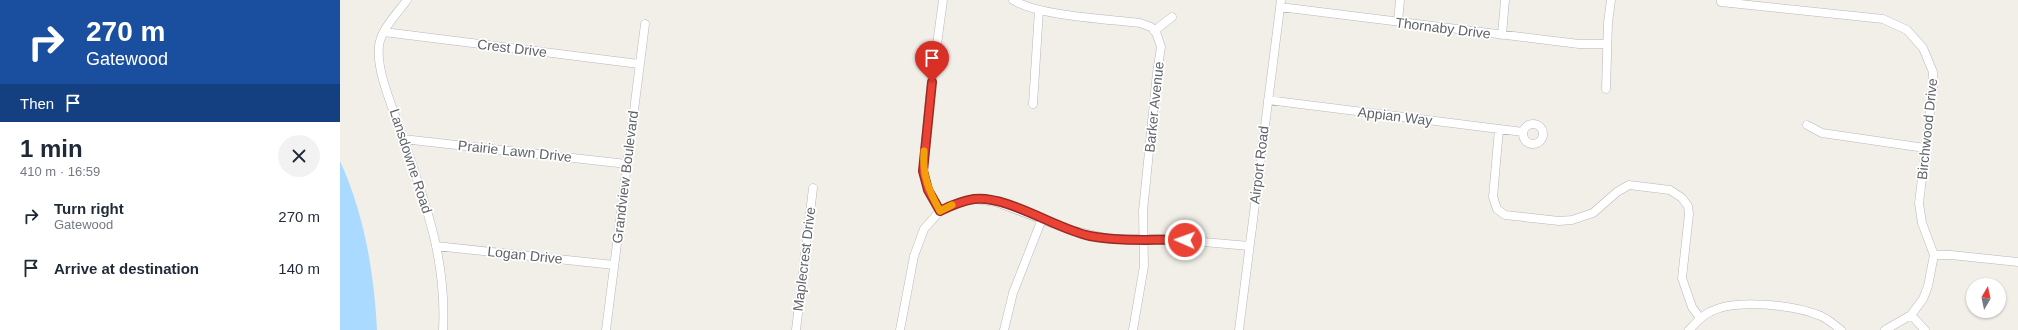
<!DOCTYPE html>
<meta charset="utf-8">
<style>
:root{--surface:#fff;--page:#f2f2f3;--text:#1f2937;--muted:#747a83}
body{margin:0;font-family:Helvetica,sans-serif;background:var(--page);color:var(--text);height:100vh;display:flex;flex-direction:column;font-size:15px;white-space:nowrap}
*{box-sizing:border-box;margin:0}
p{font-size:13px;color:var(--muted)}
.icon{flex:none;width:22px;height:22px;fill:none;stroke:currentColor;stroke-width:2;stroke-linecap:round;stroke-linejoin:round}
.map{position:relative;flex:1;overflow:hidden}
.sheet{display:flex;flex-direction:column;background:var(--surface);width:340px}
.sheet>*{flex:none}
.hud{background:#1a4fa0;color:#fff;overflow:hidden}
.needle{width:26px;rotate:9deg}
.fabs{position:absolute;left:1626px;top:278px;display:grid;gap:8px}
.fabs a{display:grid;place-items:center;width:40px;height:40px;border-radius:50%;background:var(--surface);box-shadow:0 1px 3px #0004;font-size:20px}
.pin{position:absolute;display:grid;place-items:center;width:34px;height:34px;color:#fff;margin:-41px -17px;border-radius:50% 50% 50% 0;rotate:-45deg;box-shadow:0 0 4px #0007}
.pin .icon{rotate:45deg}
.me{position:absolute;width:44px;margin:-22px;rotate:272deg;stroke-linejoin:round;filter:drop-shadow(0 0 3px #0008)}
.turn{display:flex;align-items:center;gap:14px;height:84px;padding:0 20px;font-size:18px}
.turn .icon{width:52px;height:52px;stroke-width:2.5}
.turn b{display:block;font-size:28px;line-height:34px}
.then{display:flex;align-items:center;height:38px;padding:0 20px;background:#0003;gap:8px;font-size:15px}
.round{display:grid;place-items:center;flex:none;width:42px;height:42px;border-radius:21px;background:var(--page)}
.overview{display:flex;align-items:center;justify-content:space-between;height:68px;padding:0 20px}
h1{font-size:24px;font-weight:600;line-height:30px}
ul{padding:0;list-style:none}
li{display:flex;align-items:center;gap:12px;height:52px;padding:0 20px}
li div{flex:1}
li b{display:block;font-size:15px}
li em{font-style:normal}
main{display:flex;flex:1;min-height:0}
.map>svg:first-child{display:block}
.water{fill:#aadaff}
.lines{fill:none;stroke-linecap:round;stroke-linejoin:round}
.minor-casing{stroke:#b5b8bc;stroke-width:9}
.minor{stroke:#fff;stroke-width:8}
.route-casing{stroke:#982c22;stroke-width:10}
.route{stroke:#ea4335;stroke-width:7}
.slow{stroke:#f59e0b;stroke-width:7}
.labels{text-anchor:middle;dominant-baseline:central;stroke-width:3.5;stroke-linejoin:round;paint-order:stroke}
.street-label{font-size:14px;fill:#5f6368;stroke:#fff}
</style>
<main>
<section class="sheet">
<div class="hud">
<div class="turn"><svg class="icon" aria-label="right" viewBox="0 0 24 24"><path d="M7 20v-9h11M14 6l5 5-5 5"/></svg><div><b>270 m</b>Gatewood</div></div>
<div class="then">Then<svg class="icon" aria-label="arrive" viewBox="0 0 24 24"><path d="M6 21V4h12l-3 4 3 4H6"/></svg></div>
</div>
<div class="overview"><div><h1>1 min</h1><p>410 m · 16:59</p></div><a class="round"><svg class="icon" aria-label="close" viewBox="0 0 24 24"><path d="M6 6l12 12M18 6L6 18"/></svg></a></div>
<ul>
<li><svg class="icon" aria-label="right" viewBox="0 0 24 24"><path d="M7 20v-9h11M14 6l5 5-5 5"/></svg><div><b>Turn right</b><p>Gatewood</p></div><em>270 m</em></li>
<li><svg class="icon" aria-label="arrive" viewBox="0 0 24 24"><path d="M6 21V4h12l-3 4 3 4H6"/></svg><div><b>Arrive at destination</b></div><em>140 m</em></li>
</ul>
</section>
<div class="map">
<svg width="1678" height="330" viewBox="0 0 1678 330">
<rect width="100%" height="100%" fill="#f1efe8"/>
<path class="water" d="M0,161c24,53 34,110 37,169h-37z"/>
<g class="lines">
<g class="minor-casing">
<path id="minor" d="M67,0c-10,14 -26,29 -28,46 -3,24 13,60 21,83 23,69 47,126 43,201
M673,0c25,16 95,19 127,23l11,4 5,5 5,15 -4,26 -14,138 1,55 -11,64
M1381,0v2l162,17 24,11 16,18 10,24v16l-14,115 3,20 12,32 -6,31 -5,13 -12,16 -26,15
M940,7l299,37h28
M1058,22l2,-22
M814,31l18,-14
M44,32l255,32
M1162,35l3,-35
M1266,89l2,-66 3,-23
M928,100l255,32
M693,104l6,-94
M1183 134a10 10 0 1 1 20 0a10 10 0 1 1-20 0Z
M1467,125l15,8 103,15
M1159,129l-6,68 4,12 8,6 54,6 13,-1 21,-7 24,-21 12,-7 41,5 12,8 6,8 1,8 -7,64 10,29 8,11
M63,139l224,25
M600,211l-12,-22 -5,-18 7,-75 13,-96
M96,246l178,19
M1594,255h17l67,7
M1571,315l14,15
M266,330l39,-306
M456,330l17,-142
M560,330l14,-74 10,-27 16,-18 11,-6 23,-6 22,3 74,28 40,9h60l79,7
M664,330l9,-37 29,-74
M899,330l42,-330
M1349,330c7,-7 12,-14 21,-18 25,-14 84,-7 111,4 6,3 14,9 20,14"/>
</g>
<use href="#minor" class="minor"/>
</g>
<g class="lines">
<g class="route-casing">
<path id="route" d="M592,82l-9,89 5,19 12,21c10,-5 22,-10 34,-12 33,-4 82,30 116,37 32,6 64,3 95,4"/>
</g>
<use href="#route" class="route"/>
<path class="slow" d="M584,151c-2,24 5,40 16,60l12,-6"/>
</g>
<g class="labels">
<g class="street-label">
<text transform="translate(1103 28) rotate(7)">Thornaby Drive</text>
<text transform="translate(172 48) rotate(7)">Crest Drive</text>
<text transform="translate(814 107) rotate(-84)">Barker Avenue</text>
<text transform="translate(1055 116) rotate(7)">Appian Way</text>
<text transform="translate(1587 129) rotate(-84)">Birchwood Drive</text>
<text transform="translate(175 151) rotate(6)">Prairie Lawn Drive</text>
<text transform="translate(71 161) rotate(72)">Lansdowne Road</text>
<text transform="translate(919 165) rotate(-83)">Airport Road</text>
<text transform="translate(285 177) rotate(-83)">Grandview Boulevard</text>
<text transform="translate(185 255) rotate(6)">Logan Drive</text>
<text transform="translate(464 259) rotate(-83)">Maplecrest Drive</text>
</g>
</g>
</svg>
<div class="fabs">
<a><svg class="needle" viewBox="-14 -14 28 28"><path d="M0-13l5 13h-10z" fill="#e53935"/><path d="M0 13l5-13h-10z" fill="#747a83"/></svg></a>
</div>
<div class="pin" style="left:592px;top:82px;background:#d93025"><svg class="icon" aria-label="arrive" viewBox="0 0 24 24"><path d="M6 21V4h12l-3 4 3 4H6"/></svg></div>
<svg class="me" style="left:845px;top:240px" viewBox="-20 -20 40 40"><circle r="17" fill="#ea4335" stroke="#fff" stroke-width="3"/><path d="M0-11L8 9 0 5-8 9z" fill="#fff"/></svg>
</div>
</main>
